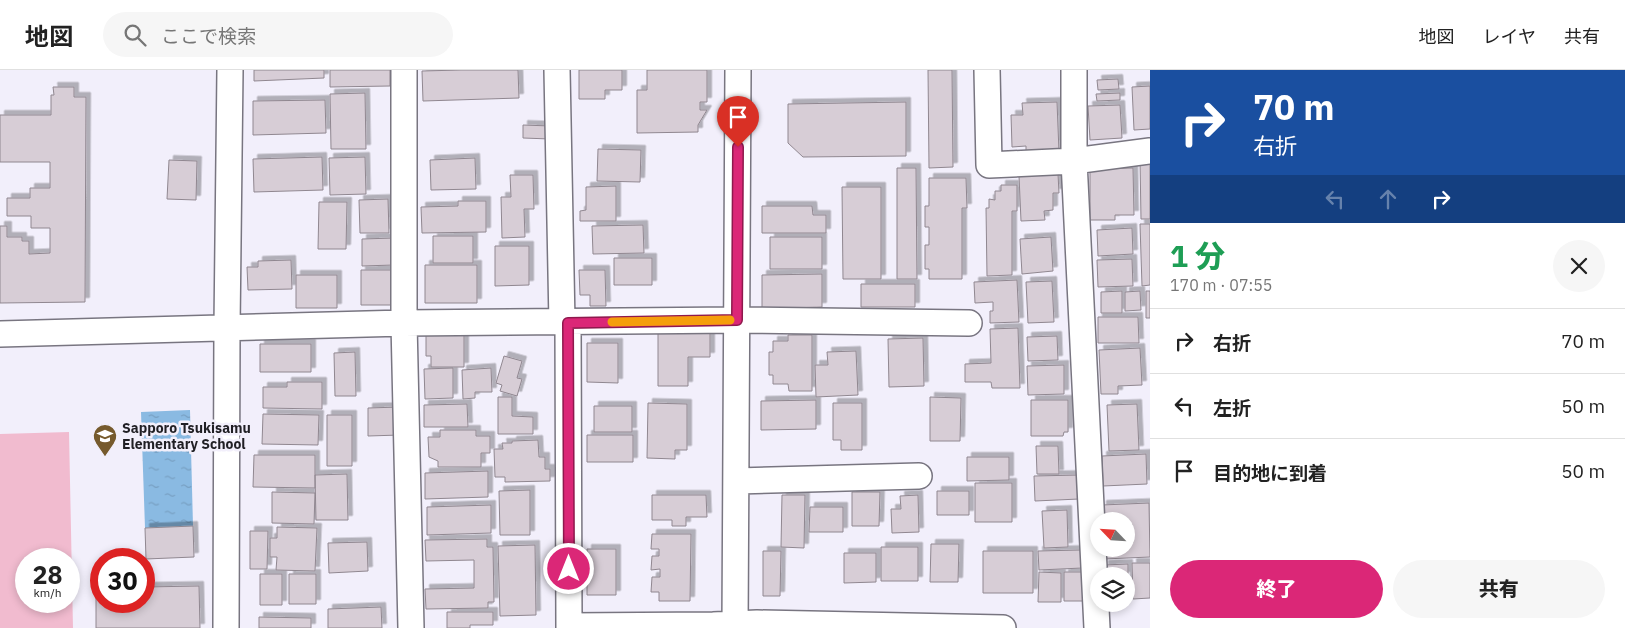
<!DOCTYPE html>
<html lang="ja">
<meta charset="utf-8">
<style>
:root{--surface:#fff;--page:#f6f6f6;--text:#222;--muted:#767676;--line:#e0e0e0;--accent:#db2777}
body{margin:0;font-family:"IBM Plex Sans","Noto Sans JP",sans-serif;background:var(--page);color:var(--text);height:100vh;display:flex;flex-direction:column;font-size:19px;white-space:nowrap}
*{box-sizing:border-box;margin:0}
p{font-size:16px;color:var(--muted)}
.icon{flex:none;width:28px;height:28px;fill:none;stroke:currentColor;stroke-width:2;stroke-linecap:round;stroke-linejoin:round}
.map{position:relative;flex:1;overflow:hidden}
.panel{display:flex;flex-direction:column;background:var(--surface);width:475px}
.panel>*{flex:none}
.guide{background:#1a4fa0;color:#fff;overflow:hidden}
.needle{width:32px;rotate:295deg}
.fabs{position:absolute;left:1090px;top:442px;display:grid;gap:10px}
.fabs a{display:grid;place-items:center;width:45px;height:45px;border-radius:50%;background:var(--surface);box-shadow:0 2px 8px #0003;font-size:25px}
.speed{position:absolute;left:15px;top:478px;display:flex;gap:10px;font-size:25px;font-weight:700;text-align:center}
.speed>*{display:grid;place-content:center;width:65px;height:65px;border-radius:50%;background:var(--surface);box-shadow:0 2px 8px #0003;line-height:1}
.speed small{font-size:12px;font-weight:400}
.speed .limit{border:8px solid #d22;background:#fff;color:#111}
.pin{position:absolute;display:grid;place-items:center;width:42px;height:42px;color:#fff;margin:-51px -21px;border-radius:50% 50% 50% 0;rotate:-45deg;box-shadow:0 0 5px #0007}
.pin .icon{rotate:45deg}
.me{position:absolute;width:55px;margin:-28px;rotate:0deg;stroke-linejoin:round;filter:drop-shadow(0 0 4px #0008)}
.turn{display:flex;align-items:center;gap:18px;height:105px;padding:0 20px;font-size:22px}
.turn .icon{width:65px;height:65px;stroke-width:2.5}
.turn b{display:block;font-size:35px;line-height:42px}
.lanes{display:flex;align-items:center;height:48px;padding:0 20px;background:#0003;justify-content:center;gap:25px;direction:ltr}
.lanes .off{opacity:.35}
.round{display:grid;place-items:center;flex:none;width:52px;height:52px;border-radius:26px;background:var(--page)}
.headline{display:flex;align-items:center;justify-content:space-between;height:85px;padding:0 20px}
h1{font-size:30px;font-weight:800;line-height:38px;color:#1e9e55}
.button{display:flex;gap:10px;margin-top:auto;padding:10px 20px}
.button a{flex:1;height:58px;border-radius:30px;background:var(--accent);color:#fff;font-size:20px;font-weight:800;line-height:58px;text-align:center}
.button a+a{background:var(--page);color:var(--text)}
ul{padding:0;list-style:none}
li{display:flex;align-items:center;gap:15px;height:65px;padding:0 20px;border-top:1px solid var(--line)}
li div{flex:1}
li b{display:block;font-size:19px}
li em{font-style:normal}
header{display:flex;align-items:center;gap:30px;box-sizing:border-box;height:70px;padding:0 25px;background:var(--surface);border-bottom:1px solid var(--line)}
header strong{font-size:24px}
nav{display:flex;gap:28px;margin-inline-start:auto;font-size:18px}
.search{width:350px;height:45px;background:var(--page);display:flex;align-items:center;gap:12px;box-sizing:border-box;padding:0 18px;border-radius:28px;color:var(--muted);font-size:19px}
main{display:flex;flex:1;min-height:0}
.map>svg:first-child{display:block}
.green{fill:#f1bbcf;fill-rule:evenodd}
.water{fill:url(#water-ripples)}
.building{fill:#d7cdd6;stroke:#908790;filter:url(#shadow)}
.lines{fill:none;stroke-linecap:round;stroke-linejoin:round}
.minor-casing{stroke:#787580;stroke-width:28}
.minor{stroke:#fff;stroke-width:25}
.route-casing{stroke:#8e194d;stroke-width:12}
.route{stroke:#db2777;stroke-width:9}
.slow{stroke:#f59e0b;stroke-width:9}
.labels{text-anchor:middle;dominant-baseline:central;stroke-width:5;stroke-linejoin:round;paint-order:stroke}
.poi-label{font-size:14px;font-weight:bold;fill:#201f24;stroke:#f2effb;text-anchor:start}
</style>
<header>
<strong>地図</strong>
<div class="search"><svg class="icon" aria-label="search" viewBox="0 0 24 24"><circle cx="10" cy="10" r="6"/><path d="M15 15l6 6"/></svg>ここで検索</div>
<nav><a>地図</a><a>レイヤ</a><a>共有</a></nav>
</header>
<main>
<div class="map">
<svg width="1150" height="558" viewBox="0 0 1150 558">
<defs>
<pattern id="water-ripples" width="26" height="14" patternUnits="userSpaceOnUse" patternTransform="scale(1.25)"><rect width="26" height="14" fill="#8abae2"/><path d="M2 4q2-2 4 0t4 0M15 11q2-2 4 0t4 0" fill="none" stroke="#779fc2"/></pattern>
<filter id="shadow"><feDropShadow dx="4.5" dy="-4.5" stdDeviation="0" flood-color="#0004"/></filter>
</defs>
<rect width="100%" height="100%" fill="#f2effb"/>
<path class="green" d="M69,362l4,196h-73v-194zM26,489h43v42h-43z"/>
<path class="water" d="M190,340l3,116 -48,2 -4,-116z"/>
<path class="building" d="M254,0h70v8l-70,3z
M330,0h60v16l-60,1z
M461,0h57l1,28 -96,3 -1,-30z
M579,0h43v20h-17v9h-26z
M647,0h60v32h-7v8h7l-9,15v7l-61,1v-43h10z
M928,0h24l1,97 -24,1z
M1118,9l1,10 -21,1 -1,-10z
M1150,16v43l-16,1 -2,-43z
M53,17h21v10h12l-1,205 -85,1v-77h7v11h15v4h7v13l21,-1v-25h-19v-12h-24v-18h23v-10h20v-26h-50v-47h51v-20h3z
M365,23l1,56h-35l-1,-55z
M1120,23v7l-23,1 -1,-7z
M325,30l1,33 -73,2v-34z
M906,32v54l-103,1 -15,-14v-39z
M1057,32l2,50 -33,1v-7l-14,1 -1,-32h12l-1,-12z
M1120,35l2,33 -32,2 -2,-34z
M523,55l28,1 -1,13 -27,-1z
M598,79l43,1 -1,32 -43,-1z
M322,87l1,33 -69,2 -1,-33z
M365,87l1,37 -36,1 -1,-37z
M475,88l1,31 -45,1 -1,-30z
M1150,89v60h-9l-1,-59z
M169,90l28,1 -1,39 -29,-1z
M897,98h19l1,111h-20z
M1133,98l1,47h-19v5h-25v-51z
M1058,104l1,19h-6v17l-9,1 1,9 -24,1 -2,-45z
M510,105h23l1,34h-10l1,28 -23,1 -1,-41h10z
M929,108h37l1,30h-5v71h-33v-10h-4v-24h4v-18h-4v-21h4z
M1001,115h16v26h-5v64l-25,1 -1,-68h3v-9l6,1v-9h6z
M616,116v35h-36v-10l6,-1v-23z
M842,117h39v92h-38z
M388,129l1,34h-29l-1,-33z
M458,131h28v31l-64,1 -1,-26 37,-1z
M319,132h28l-1,47h-28z
M762,136h50l1,9h13v18h-64z
M1140,154h10v61l-8,1z
M643,155l1,28 -51,1 -1,-28z
M1132,158l1,26 -35,2 -1,-26z
M433,166h40v27h-40z
M770,167h52v32h-52z
M1051,167l2,34 -31,3 -2,-35z
M394,168v27l-32,1v-27z
M495,176h34v39l-34,1z
M614,188h38v27h-38z
M1132,189l1,27 -35,1 -1,-27z
M291,190l1,29 -44,1 -1,-23h11v-6z
M425,195h52v38h-52z
M361,200h33v35h-33z
M579,200h26l1,36h-16v-11h-10z
M822,204v33l-60,2v-34z
M296,205h41v33h-41z
M1017,210l2,42 -29,1v-12h3v-9l-18,1 -1,-21z
M1052,211l2,41 -26,1 -2,-41z
M861,214h54v23h-54z
M1122,221v22h-21v-21z
M1140,221l1,19 -16,1v-19z
M1146,221h4v27h-4z
M1098,247h40l1,26h-41z
M1018,258l2,60h-28l-1,-6h-26v-18l26,-1 -1,-34z
M658,260h52v27h-22v29h-30z
M426,264h38v33h-33v-11h-5z
M788,265h24v56h-23l-1,-7h-15v-9h-4v-23h4v-11h15z
M1057,266l1,24 -30,1 -1,-24z
M923,268l1,48 -35,1 -1,-48z
M587,273h31v40l-31,-1z
M260,274h51v28h-51z
M1140,278l2,37 -24,1v8h-17l-2,-44z
M856,281l2,44 -42,2 -1,-32h13l-1,-13z
M355,282l1,44h-21l-1,-43z
M504,286l18,5 -5,17 5,1 -5,17 -17,-5 2,-6 -6,-2z
M1064,295v29l-36,1 -1,-29z
M453,298v30l-28,1 -1,-30z
M491,298l1,24h-17v6l-12,1 -1,-29z
M287,312h35v27l-59,-1v-21h24z
M498,327h14v19l21,1v17h-35z
M930,327l31,1 -1,43h-30z
M816,330v29l-55,1v-29z
M1031,330h37v32h-4l-1,4h-32z
M648,333l39,1v46h-12v9l-28,-1z
M833,333h29v47h-21v-10h-8z
M467,334l1,23h-44v-22z
M1137,334l2,46 -30,1 -2,-46z
M594,336h38v26h-38z
M399,337l1,28 -32,1v-28z
M263,344l56,1 -1,30 -56,-1z
M327,345h25v51h-25z
M440,360h36v6h14v17h-9v14h-43v-6l-9,-4 -1,-20h12z
M587,365h46v27h-46z
M538,370l1,17h6v12h5v12l-45,1v-5h-10l-1,-28h9l-1,-6h10v-2z
M1036,376h22l1,28h-22z
M1146,384l1,30 -44,2 -1,-30z
M254,385h61v33l-62,-1z
M967,387h42v23l-42,1z
M488,401v26l-63,2v-26z
M347,404l1,46h-32l-1,-45z
M1079,405v24l-44,2 -1,-25z
M975,413h37v39h-37z
M530,420v45h-30l-1,-44z
M937,421h32v24h-32z
M272,422l43,1 -1,31 -42,-1z
M852,422h28l-1,34h-27z
M652,425h54l1,22h-21v9h-14v-6h-20z
M782,425h23l-1,53 -23,-1z
M918,425l1,37 -27,1 -1,-24h10l-1,-13z
M1149,433l1,54 -46,2 -1,-10h23v-6h7l-1,-19h-6v-3h-24v-16z
M491,435v28l-64,2v-28z
M810,437h33v25h-34z
M1067,440l1,37 -24,1 -2,-37z
M193,456l1,31 -48,2 -1,-31z
M277,457l40,1 -2,43 -39,-1 1,-13h-7v-19h7z
M250,461h18l-1,38h-17z
M652,464h39l-1,67h-31v-9h-8l1,-15h8v-8l-9,1 1,-14h7v-7h-8z
M487,469v8h6l1,55h-6v6l-62,1 -1,-20 49,-1v-28l-48,1 -1,-21z
M367,472l1,29 -39,2 -1,-30z
M931,474h28l-1,38h-28z
M535,475l1,70 -36,1 -2,-70z
M881,477h37v34h-37z
M587,479h29v46h-29z
M1081,480l1,18 -43,2 -1,-19z
M763,481h18l-1,45h-17z
M983,481h50v42h-50z
M844,483h32v29l-32,1z
M1132,493h18v35l-17,1z
M1128,494v38h-2v-26h-22v-11z
M1039,502l22,1v29h-23z
M1064,502h23v29h-23z
M260,504h22v31h-22z
M289,504h27v30h-27z
M199,516l1,42h-104v-40h5v13h43v-14z
M381,537l1,21h-54v-19z
M447,542h46v13h-23v3h-23z
M259,547l52,1v10h-52z"/>
<g class="lines">
<g class="minor-casing">
<path id="minor" d="M404,0v253l7,305
M557,0l5,253
M987,0l2,95 85,-4 76,-10
M1074,0v91l23,467
M568,253l1,305
M0,264l404,-11 333,-3 232,3
M737,411l182,-5
M569,556l144,-1 44,-2 246,5
M226,558l1,-301 3,-257
M735,558l3,-558"/>
</g>
<use href="#minor" class="minor"/>
</g>
<g class="lines">
<g class="route-casing">
<path id="route" d="M569,499l-1,-246 169,-3 1,-173"/>
</g>
<use href="#route" class="route"/>
<path class="slow" d="M612,252l118,-2"/>
</g>
<defs>
<g id="school-pin" transform="scale(1.25)"><path d="M0 17L-7.5 6A9.5 9.5 0 1 1 7.5 6Z" fill="#765a2d" stroke="#f2effb"/><path d="M0-5L7-2L0 1L-7-2ZM-4 1L0 2.5L4 1V4Q0 6-4 4Z" fill="#fff"/></g>
</defs>
<g fill-rule="evenodd">
<use href="#school-pin" x="105" y="366"/>
</g>
<g class="labels">
<g class="poi-label">
<text x="122" y="358">Sapporo Tsukisamu<tspan x="122" dy="16">Elementary School</tspan></text>
</g>
</g>
</svg>
<div class="fabs">
<a><svg class="needle" viewBox="-14 -14 28 28"><path d="M0-13l5 13h-10z" fill="#e53935"/><path d="M0 13l5-13h-10z" fill="#767676"/></svg></a>
<a><svg class="icon" aria-label="layers" viewBox="0 0 24 24"><path d="M12 4l9 5-9 5-9-5zM3 14l9 5 9-5"/></svg></a>
</div>
<div class="speed"><div>28<small>km/h</small></div><div class="limit">30</div></div>
<div class="pin" style="left:738px;top:77px;background:#d93025"><svg class="icon" aria-label="arrive" viewBox="0 0 24 24"><path d="M6 21V4h12l-3 4 3 4H6"/></svg></div>
<svg class="me" style="left:569px;top:499px" viewBox="-20 -20 40 40"><circle r="17" fill="#db2777" stroke="#fff" stroke-width="3"/><path d="M0-11L8 9 0 5-8 9z" fill="#fff"/></svg>
</div>
<section class="panel">
<div class="guide">
<div class="turn"><svg class="icon" aria-label="right" viewBox="0 0 24 24"><path d="M7 20v-9h11M14 6l5 5-5 5"/></svg><div><b>70 m</b>右折</div></div>
<div class="lanes"><svg class="icon off" aria-label="left" viewBox="0 0 24 24"><path d="M17 20v-9H6M10 6l-5 5 5 5"/></svg><svg class="icon off" aria-label="ahead" viewBox="0 0 24 24"><path d="M12 20V5M6 11l6-6 6 6"/></svg><svg class="icon" aria-label="right" viewBox="0 0 24 24"><path d="M7 20v-9h11M14 6l5 5-5 5"/></svg></div>
</div>
<div class="headline"><div><h1>1 分</h1><p>170 m · 07:55</p></div><a class="round"><svg class="icon" aria-label="close" viewBox="0 0 24 24"><path d="M6 6l12 12M18 6L6 18"/></svg></a></div>
<ul>
<li><svg class="icon" aria-label="right" viewBox="0 0 24 24"><path d="M7 20v-9h11M14 6l5 5-5 5"/></svg><div><b>右折</b></div><em>70 m</em></li>
<li><svg class="icon" aria-label="left" viewBox="0 0 24 24"><path d="M17 20v-9H6M10 6l-5 5 5 5"/></svg><div><b>左折</b></div><em>50 m</em></li>
<li><svg class="icon" aria-label="arrive" viewBox="0 0 24 24"><path d="M6 21V4h12l-3 4 3 4H6"/></svg><div><b>目的地に到着</b></div><em>50 m</em></li>
</ul>
<div class="button"><a>終了</a><a>共有</a></div>
</section>
</main>
